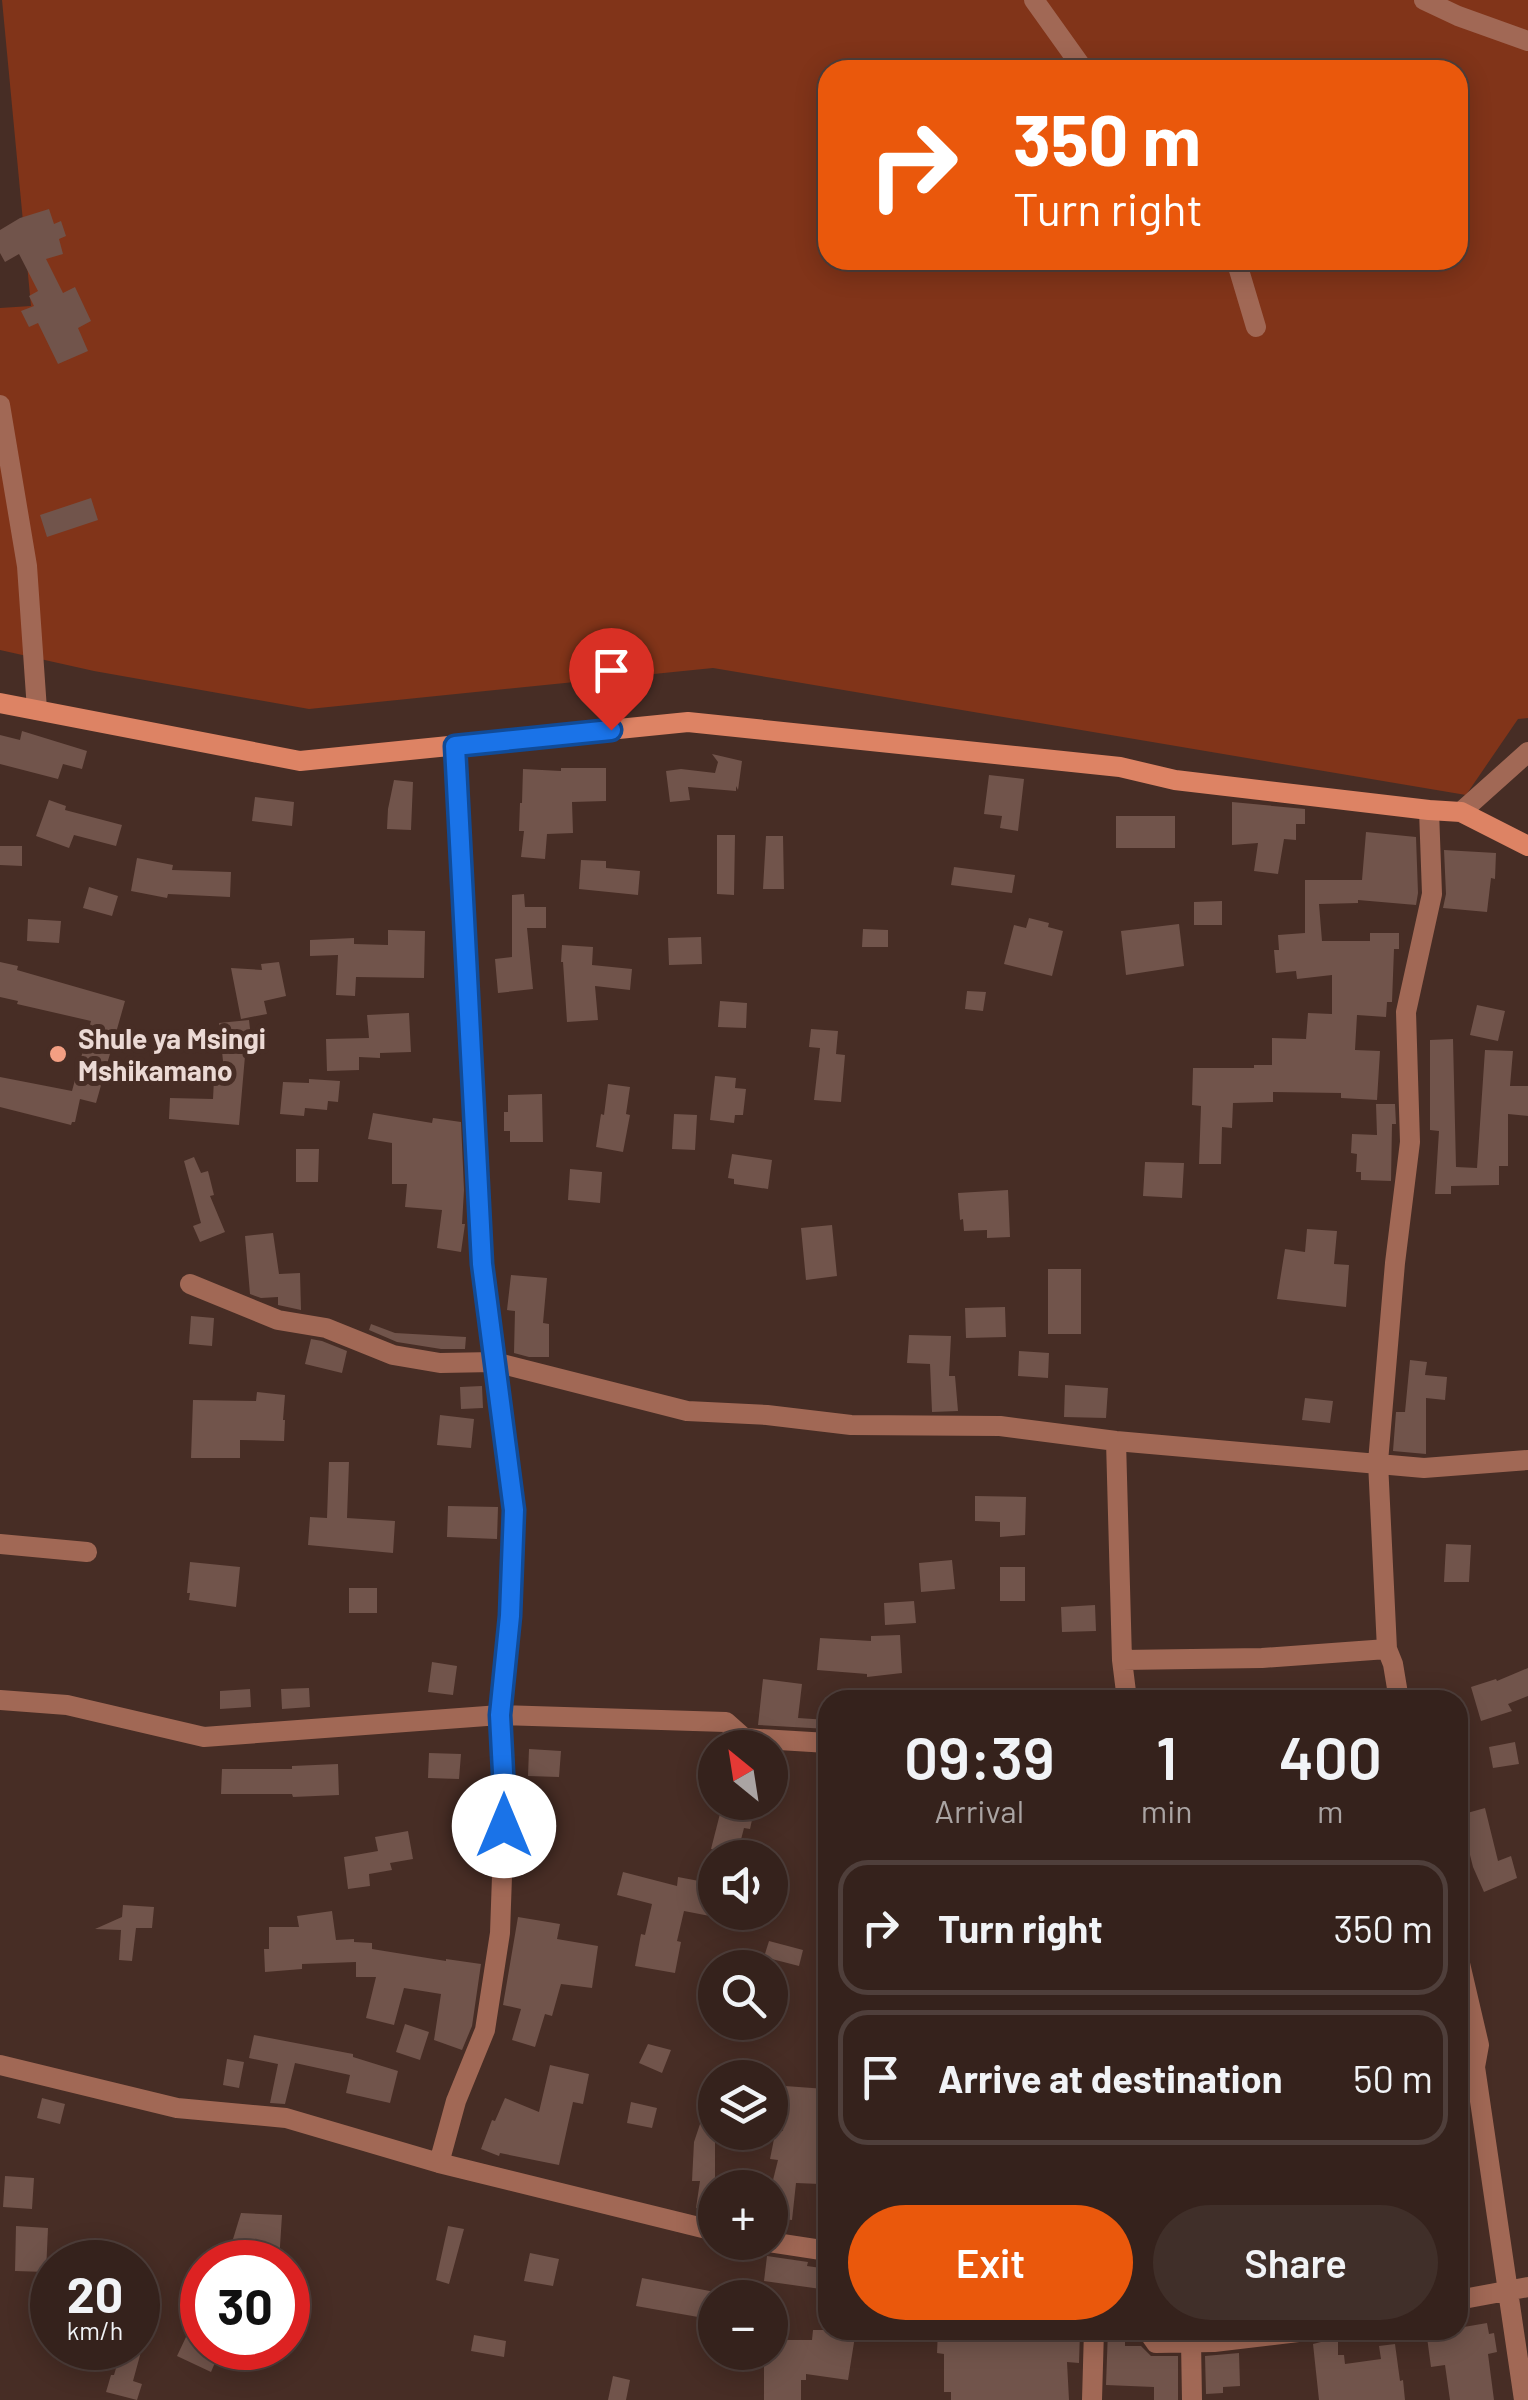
<!DOCTYPE html>
<meta charset="utf-8">
<style>
:root{--surface:#35221c;--page:#402f29;--text:#f1f3f6;--muted:#aaa4a3;--line:#4f3f3b;--accent:#ea580c}
body{margin:0;font-family:Barlow,sans-serif;background:var(--page);color:var(--text);height:100vh;display:flex;flex-direction:column;font-size:38px;white-space:nowrap}
*{box-sizing:border-box;margin:0}
p{font-size:32px;color:var(--muted)}
.icon{flex:none;width:55px;height:55px;fill:none;stroke:currentColor;stroke-width:2;stroke-linecap:round;stroke-linejoin:round}
.map{position:relative;flex:1;overflow:hidden}
.drawer{position:absolute;left:818px;top:1690px;width:650px;height:650px;display:flex;flex-direction:column;background:var(--surface);border-radius:30px;box-shadow:0 5px 25px #0003,0 0 0 2px var(--line)}
.drawer>*{flex:none}
.hud{position:absolute;left:818px;top:60px;width:650px;height:210px;border-radius:30px;box-shadow:0 5px 25px #0003,0 0 0 2px var(--line);background:#ea580c;color:#fff;overflow:hidden}
.needle{width:65px;rotate:330deg}
.tools{position:absolute;left:698px;top:1730px;display:grid;gap:20px}
.tools a{display:grid;place-items:center;width:90px;height:90px;border-radius:50%;background:var(--surface);box-shadow:0 5px 25px #0003,0 0 0 2px var(--line);font-size:50px}
.speed{position:absolute;left:30px;top:2240px;display:flex;gap:20px;font-size:50px;font-weight:700;text-align:center}
.speed>*{display:grid;place-content:center;width:130px;height:130px;border-radius:50%;background:var(--surface);box-shadow:0 5px 25px #0003,0 0 0 2px var(--line);line-height:1}
.speed small{font-size:25px;font-weight:400}
.speed .limit{border:15px solid #d22;background:#fff;color:#111}
.pin{position:absolute;display:grid;place-items:center;width:85px;height:85px;color:#fff;margin:-102px -42px;border-radius:50% 50% 50% 0;rotate:-45deg;box-shadow:0 0 10px #0007}
.pin .icon{rotate:45deg}
.me{position:absolute;width:110px;margin:-55px;rotate:0deg;stroke-linejoin:round;filter:drop-shadow(0 0 8px #0008)}
.turn{display:flex;align-items:center;gap:35px;height:210px;padding:0 30px;font-size:45px}
.turn .icon{width:130px;height:130px;stroke-width:2.5}
.turn b{display:block;font-size:70px;line-height:85px}
.eta{display:flex;justify-content:space-evenly;align-items:center;height:170px;text-align:center}
.eta b{font-size:60px;font-weight:600;line-height:70px}
.cta{display:flex;gap:20px;margin-top:auto;padding:20px 30px}
.cta a{flex:1;height:115px;border-radius:60px;background:var(--accent);color:#fff;font-size:40px;font-weight:600;line-height:115px;text-align:center}
.cta a+a{background:var(--page);color:var(--text)}
ul{padding:0;list-style:none}
li{display:flex;align-items:center;gap:30px;height:135px;margin:0 20px 15px;padding:0 10px;border:5px solid var(--line);border-radius:30px}
li div{flex:1}
li b{display:block;font-size:38px}
li em{font-style:normal}
.map>svg:first-child{display:block}
.green{fill:#813419;fill-rule:evenodd}
.building{fill:#71544b}
.lines{fill:none;stroke-linecap:round;stroke-linejoin:round}
.street{stroke:#a16855;stroke-width:20}
.secondary{stroke:#dd8364;stroke-width:20}
.route-casing{stroke:#114b97;stroke-width:25}
.route{stroke:#1a73e8;stroke-width:18}
.poi-dot{fill:#f39f83;stroke:#472d25;stroke-width:4}
.labels{text-anchor:middle;dominant-baseline:central;stroke-width:10;stroke-linejoin:round;paint-order:stroke}
.poi-label{font-size:28px;font-weight:bold;fill:#ebd9d4;stroke:#472d25;text-anchor:start}
</style>
<div class="map">
<svg width="1528" height="2400" viewBox="0 0 1528 2400">
<rect width="100%" height="100%" fill="#472d25"/>
<path class="green" d="M2,0h1526v718l-10,1 -52,76 -753,-127 -404,41 -215,-38 -94,-21v-342l31,-2zM828,70h630v190h-630z"/>
<path class="building" d="M49,209l5,15 7,-3 5,15 -7,3 4,15 -17,5 17,34 12,-6 16,34 -13,7 10,23 -30,13 -20,-41 -9,4 -8,-16 13,-5 -5,-10 9,-5 -19,-37 -14,8 -5,-9v-23l20,-12z
M91,498l7,22 -51,17 -7,-22z
M22,731l65,20 -5,18 -19,-5 -5,15 -58,-15v-29l20,5z
M712,754l30,7 -4,29 -2,-4v5l-48,-4 2,13 -20,2 -4,-31 15,-2 34,4 3,-11z
M561,768h45v33l-34,1 1,31 -26,1 -2,25 -24,-2 3,-26h-5l1,-28h2l1,-34 38,2z
M989,775l35,4 -6,52 -18,-3 2,-12 -18,-2z
M394,780l19,2 -2,48 -24,-1 1,-20z
M255,797l39,5 -2,24 -40,-5z
M49,800l17,6 -1,4 57,15 -6,21 -42,-11 -5,13 -33,-12z
M1232,802l73,7v15h-9v16l-12,-1 -6,35 -24,-3 4,-28 -26,2z
M1116,816h59v32h-59z
M1366,832l50,5 2,56 -2,12 -58,-5v3l-39,1 3,37h48v-8h29v16h-5l-2,53h-5l-1,15 -29,-2 -2,35 25,1 -3,49 -36,-2v-5l-68,-1v10l-40,1 -1,25 -10,-1 -1,37h-22l2,-58 -9,-1 1,-37h61v-3h18v-27l34,1 2,-26 24,1v-39l-35,4 -1,-8 -20,2 -2,-23h5l-1,-15 27,-2v-53h57z
M717,835h18l-1,60 -17,-1z
M766,836h17l1,53h-21z
M0,846h22v20l-22,-1z
M1444,850l52,3 -1,26 -4,-1 -4,34 -44,-4 3,-14z
M137,858l36,7 -1,5 59,2 -1,25 -62,-3 -1,4 -36,-7z
M581,860l25,1v7l34,3 -2,24 -59,-6z
M954,867l61,8 -3,18 -61,-8z
M89,887l29,9 -6,20 -29,-8z
M524,894l1,13h21v21h-19l6,61 -35,4 -3,-34 17,-2v-62z
M1222,901v24h-28v-23z
M1029,918l20,5 -1,4 15,4 -11,45 -48,-12 10,-39 12,3z
M28,919l33,2 -2,22 -32,-2z
M1179,924l5,42 -58,9 -5,-44z
M863,929l25,1v17h-26z
M388,930l37,1 -1,47 -68,-1 -1,19 -19,-1 2,-40 -28,1v-16l44,-2v6l34,1z
M701,937l1,27 -33,1 -1,-27z
M562,945l31,2 -1,18 40,4 -2,21 -35,-4 3,34 -31,2 -4,-60h-2z
M0,962l18,4 -1,4 108,31 -29,102 -16,-4 -5,23h-3l-1,3 -71,-18v-30l72,14 19,-70 -74,-17 1,-3 -18,-4z
M279,962l7,34 -22,5 3,13 -26,5 -10,-51 31,2 -1,-6z
M967,991l19,1 -3,19 -18,-2z
M720,1001l27,2 -1,25 -28,-1z
M1477,1005l28,6 -7,30 -28,-6z
M409,1013l2,39 -31,1v5l-21,-1v13l-32,1 -1,-32 43,-1 -2,-23z
M249,1020l4,35 -8,1 -6,69 -70,-6 1,-21 43,1 1,-20 11,1 -6,-57z
M811,1029l27,2 -2,23 9,1 -4,47 -27,-2 6,-52 -11,-1z
M1453,1039l3,128 21,1 8,-118 28,1 -3,35h18v30l-20,-2v52h-9v19l-48,1v8h-16l4,-63 -9,-1v-90z
M715,1076l21,2 -1,10 11,1 -3,26h-8l-1,8 -24,-3z
M309,1079l31,2 -2,21 -10,-1 -1,9 -22,-2 -1,8 -24,-2 3,-32 26,1z
M608,1084l22,3 -4,27 4,1 -7,37 -27,-5 5,-33 3,1z
M542,1094l1,48h-33v-11h-6v-19h4v-17z
M1376,1104h19l1,20h-4l-1,57 -30,-1v-8h-5l1,-18 -6,-1 1,-19 25,1z
M373,1113l59,10 1,-5 28,4 3,68 -2,34h3l-4,28 -24,-4 5,-38 -37,-3 2,-23h-15v-41l-24,-4z
M674,1114l23,1 -2,35 -23,-1z
M296,1149h23l-1,33h-22z
M732,1154l40,6 -4,29 -34,-5v-5l-6,-1z
M194,1157l7,16 7,-2 6,24 -4,1 15,36 -25,10 -7,-16 8,-3 -17,-62z
M1145,1162l39,1 -2,35 -39,-2z
M570,1169l32,3 -2,31 -32,-3z
M1008,1190l2,47 -23,1v-8l-23,1 -1,-12 -3,1 -2,-27z
M832,1225l5,51 -31,4 -5,-52z
M1307,1229l30,2 -3,33 15,1 -3,42 -69,-8 8,-50 20,3z
M273,1233l6,41 21,-1 1,37 -23,-5v-8l-17,1 -11,-4 -5,-58z
M1048,1269h33v65h-33z
M511,1275l36,3 -4,45 6,1v33h-20l-15,-4 1,-42 -8,-1z
M1005,1307l1,30 -40,1 -1,-30z
M191,1316l23,2 -2,28 -23,-2z
M371,1324l24,9 71,4 -1,12h-24l-44,-7 -28,-12z
M909,1335l42,1 -2,40h6l3,35 -26,1 -2,-48 -23,-1z
M311,1339l11,2 25,10 -5,22 -37,-9z
M1019,1351l30,2 -1,25 -30,-2z
M1410,1360l17,2 -2,13 22,2 -2,23 -19,-2v56l-33,-3 3,-39h9z
M1065,1385l43,3 -2,30 -42,-1z
M482,1386l1,22 -22,1 -1,-22z
M257,1392l28,3 -2,25h2l-1,21 -44,-1v18h-49l2,-58 63,1z
M1305,1398l28,3 -3,22 -28,-3z
M440,1415l34,4 -3,29 -34,-3z
M329,1462h20l-2,56 48,3 -2,32 -85,-8 2,-28 17,1z
M975,1496l51,1 -1,38 -25,2v-15l-25,-1z
M448,1506l50,1 -1,32 -50,-2z
M1446,1544l25,1 -2,37h-25z
M952,1560l3,29 -34,3 -2,-29z
M190,1562l50,5 -4,40 -47,-7 1,-7h-3z
M1000,1567h25v34h-25z
M349,1588h28v25h-28z
M914,1601l2,22 -31,2 -1,-22z
M1095,1605l1,26 -34,1 -1,-25z
M900,1635l2,38 -35,4v-3l-50,-4 3,-32 51,3v-5z
M432,1662l25,4 -4,29 -25,-3z
M1528,1668v28l-20,8 4,7 -31,10 -10,-34 25,-8 1,2z
M763,1679l39,5 -4,34 30,2v9l-70,-4z
M309,1688l1,19 -28,2 -1,-20z
M250,1689l1,18 -31,2v-18z
M1515,1742l4,22 -26,4 -4,-21z
M529,1749l32,2 -2,26 -31,-1z
M429,1753l32,1 -2,25 -31,-1z
M338,1764l1,31 -46,2 -1,-3h-71l1,-25h70v-3z
M723,1802h33l-6,27 -6,-1 -7,27 -26,-6z
M1485,1808l13,53 13,-5 6,22 -33,14 -11,-25 -13,-52z
M472,1828l18,3 -1,19 -21,-3z
M408,1831l5,28 -23,4 2,7 -23,4 1,12 -22,3 -4,-32 34,-6 -3,-14z
M623,1872l54,14 1,-9 37,7v33l-31,-6 -7,30 4,1 -6,31 -40,-7 6,-32 4,1 7,-31 -35,-9z
M123,1905l31,2 -2,21h-16l-4,33 -13,-1 2,-30 -26,-1 27,-12z
M332,1911l4,29 18,-1v3l18,1v6l74,12v-2l35,5 -9,62 -10,24 -28,-10 7,-46 -37,-6 -10,37 -28,-7 10,-41h-20v-15l-54,2v5l-37,3 -1,-23h5v-22h30l-2,-11z
M518,1917l42,7 -3,15 41,7 -6,42 -31,-4 -9,32 -7,-2 -10,33 -23,-7 9,-31 -18,-4z
M769,1941l34,9 -4,16 -35,-9z
M405,2024l24,8 -9,28 -24,-8z
M254,2035l99,19v3l45,14 -8,32 -44,-10 4,-18 -55,-12 -10,41 -15,-1 8,-39 -29,-6z
M648,2044l23,6 -9,23 -23,-10z
M227,2059l17,3 -5,26 -16,-3z
M550,2065l39,9 -6,30 -10,-2 -14,63 -59,-12 -1,3 -18,-7 11,-29 3,1 10,-23 34,14z
M785,2086l41,3 -2,34 -7,31 8,2 -5,28 -24,-1 -4,37 -22,-2v-26l8,-32 -8,-1 6,-30 7,2z
M712,2088l3,1v122l-19,-3 4,-27h-8l2,-39z
M42,2098l23,6 -5,20 -23,-6z
M631,2102l26,6 -5,20 -25,-5z
M5,2176l29,2 -2,31 -29,-2z
M241,2213l41,2 -3,47h-53z
M16,2226l32,2 -2,44 -31,-1z
M448,2226l16,3 -15,55 -13,-4z
M530,2253l29,6 -6,27 -29,-5z
M767,2256l41,6 -1,4 21,3v21l-64,-9z
M642,2278l73,14v28l-79,-14z
M1487,2323l2,11 5,-1 3,19 -9,2 6,46h-44l-5,-35 -14,2 -5,-37h32v-2z
M813,2330h43l-8,50 -42,-6v6h-5v20h-37v-48h6v-12h42z
M938,2330h142l-1,33 -12,-1 2,38h-118v-8h-7v-38l-7,-1z
M1108,2330h2l-1,8 16,1v7h16l10,10h27v44h-24v-13l-48,-2z
M474,2335l32,6 -2,16 -33,-6z
M186,2337l16,8v3l15,3v7l-6,14 -34,-16z
M1321,2342h17v13h6l1,9 36,-5 -2,-13 16,-2 5,37 3,-1 2,20h-86l-6,-56z
M122,2348h20l-9,33 9,3 -5,16 -31,-8 5,-17h3z
M1239,2353l1,33 -17,1v6l-17,1 -1,-38z
M613,2376l17,4 -4,20h-18z"/>
<g class="lines">
<path class="street" d="M1034,0l50,70
M1424,0l34,16 70,25
M1236,260l20,67
M0,405l27,161 10,144
M1461,812l67,-60
M190,1284l88,36 48,8 67,27 47,8 54,-1 193,49 80,4 84,10 149,1 116,15 308,27 104,-8
M1116,1441l6,219 5,40
M0,1544l87,8
M1122,1660l140,-2 125,-9
M0,1700l67,5 137,32 296,-22 226,7 18,16 84,5
M1399,1700l-6,-36 -6,-15 -9,-187 17,-199 15,-121 -4,-130 26,-118 -3,-84
M1458,1955l21,90 -4,22 49,333
M0,2065l177,43 109,10 153,45 276,68
M439,2163l17,-62 29,-71 15,-97 5,-142 -5,-76 10,-99 4,-106 -32,-246 -27,-518
M769,2242l59,9
M1458,2300l70,-13
M1147,2330l9,13 58,-1 101,-12
M1191,2341l1,59
M1092,2400l2,-70"/>
<path class="secondary" d="M0,703l300,58 388,-39 432,45 55,13 254,30 32,2 67,34"/>
</g>
<g class="lines">
<g class="route-casing">
<path id="route" d="M504,1826v-35l-4,-76 10,-99 4,-106 -32,-246 -27,-518 156,-16"/>
</g>
<use href="#route" class="route"/>
</g>
<circle class="poi-dot" cx="58" cy="1054" r="10"/>
<g class="labels">
<g class="poi-label">
<text x="78" y="1038">Shule ya Msingi<tspan x="78" dy="32">Mshikamano</tspan></text>
</g>
</g>
</svg>
<div class="tools">
<a><svg class="needle" viewBox="-14 -14 28 28"><path d="M0-13l5 13h-10z" fill="#e53935"/><path d="M0 13l5-13h-10z" fill="#aaa4a3"/></svg></a>
<a><svg class="icon" aria-label="sound" viewBox="0 0 24 24"><path d="M4 9h4l5-4v14l-5-4H4zM17 9q2 3 0 6"/></svg></a>
<a><svg class="icon" aria-label="search" viewBox="0 0 24 24"><circle cx="10" cy="10" r="6"/><path d="M15 15l6 6"/></svg></a>
<a><svg class="icon" aria-label="layers" viewBox="0 0 24 24"><path d="M12 4l9 5-9 5-9-5zM3 14l9 5 9-5"/></svg></a>
<a>+</a>
<a>−</a>
</div>
<div class="speed"><div>20<small>km/h</small></div><div class="limit">30</div></div>
<div class="pin" style="left:611px;top:730px;background:#d93025"><svg class="icon" aria-label="arrive" viewBox="0 0 24 24"><path d="M6 21V4h12l-3 4 3 4H6"/></svg></div>
<svg class="me" style="left:504px;top:1826px" viewBox="-20 -20 40 40"><circle r="19" fill="#fff"/><path d="M0-13L10 11 0 6-10 11z" fill="#1a73e8"/></svg>
<div class="hud">
<div class="turn"><svg class="icon" aria-label="right" viewBox="0 0 24 24"><path d="M7 20v-9h11M14 6l5 5-5 5"/></svg><div><b>350 m</b>Turn right</div></div>
</div>
<section class="drawer">
<div class="eta">
<div><b>09:39</b><p>Arrival</p></div>
<div><b>1</b><p>min</p></div>
<div><b>400</b><p>m</p></div>
</div>
<ul>
<li><svg class="icon" aria-label="right" viewBox="0 0 24 24"><path d="M7 20v-9h11M14 6l5 5-5 5"/></svg><div><b>Turn right</b></div><em>350 m</em></li>
<li><svg class="icon" aria-label="arrive" viewBox="0 0 24 24"><path d="M6 21V4h12l-3 4 3 4H6"/></svg><div><b>Arrive at destination</b></div><em>50 m</em></li>
</ul>
<div class="cta"><a>Exit</a><a>Share</a></div>
</section>
</div>
